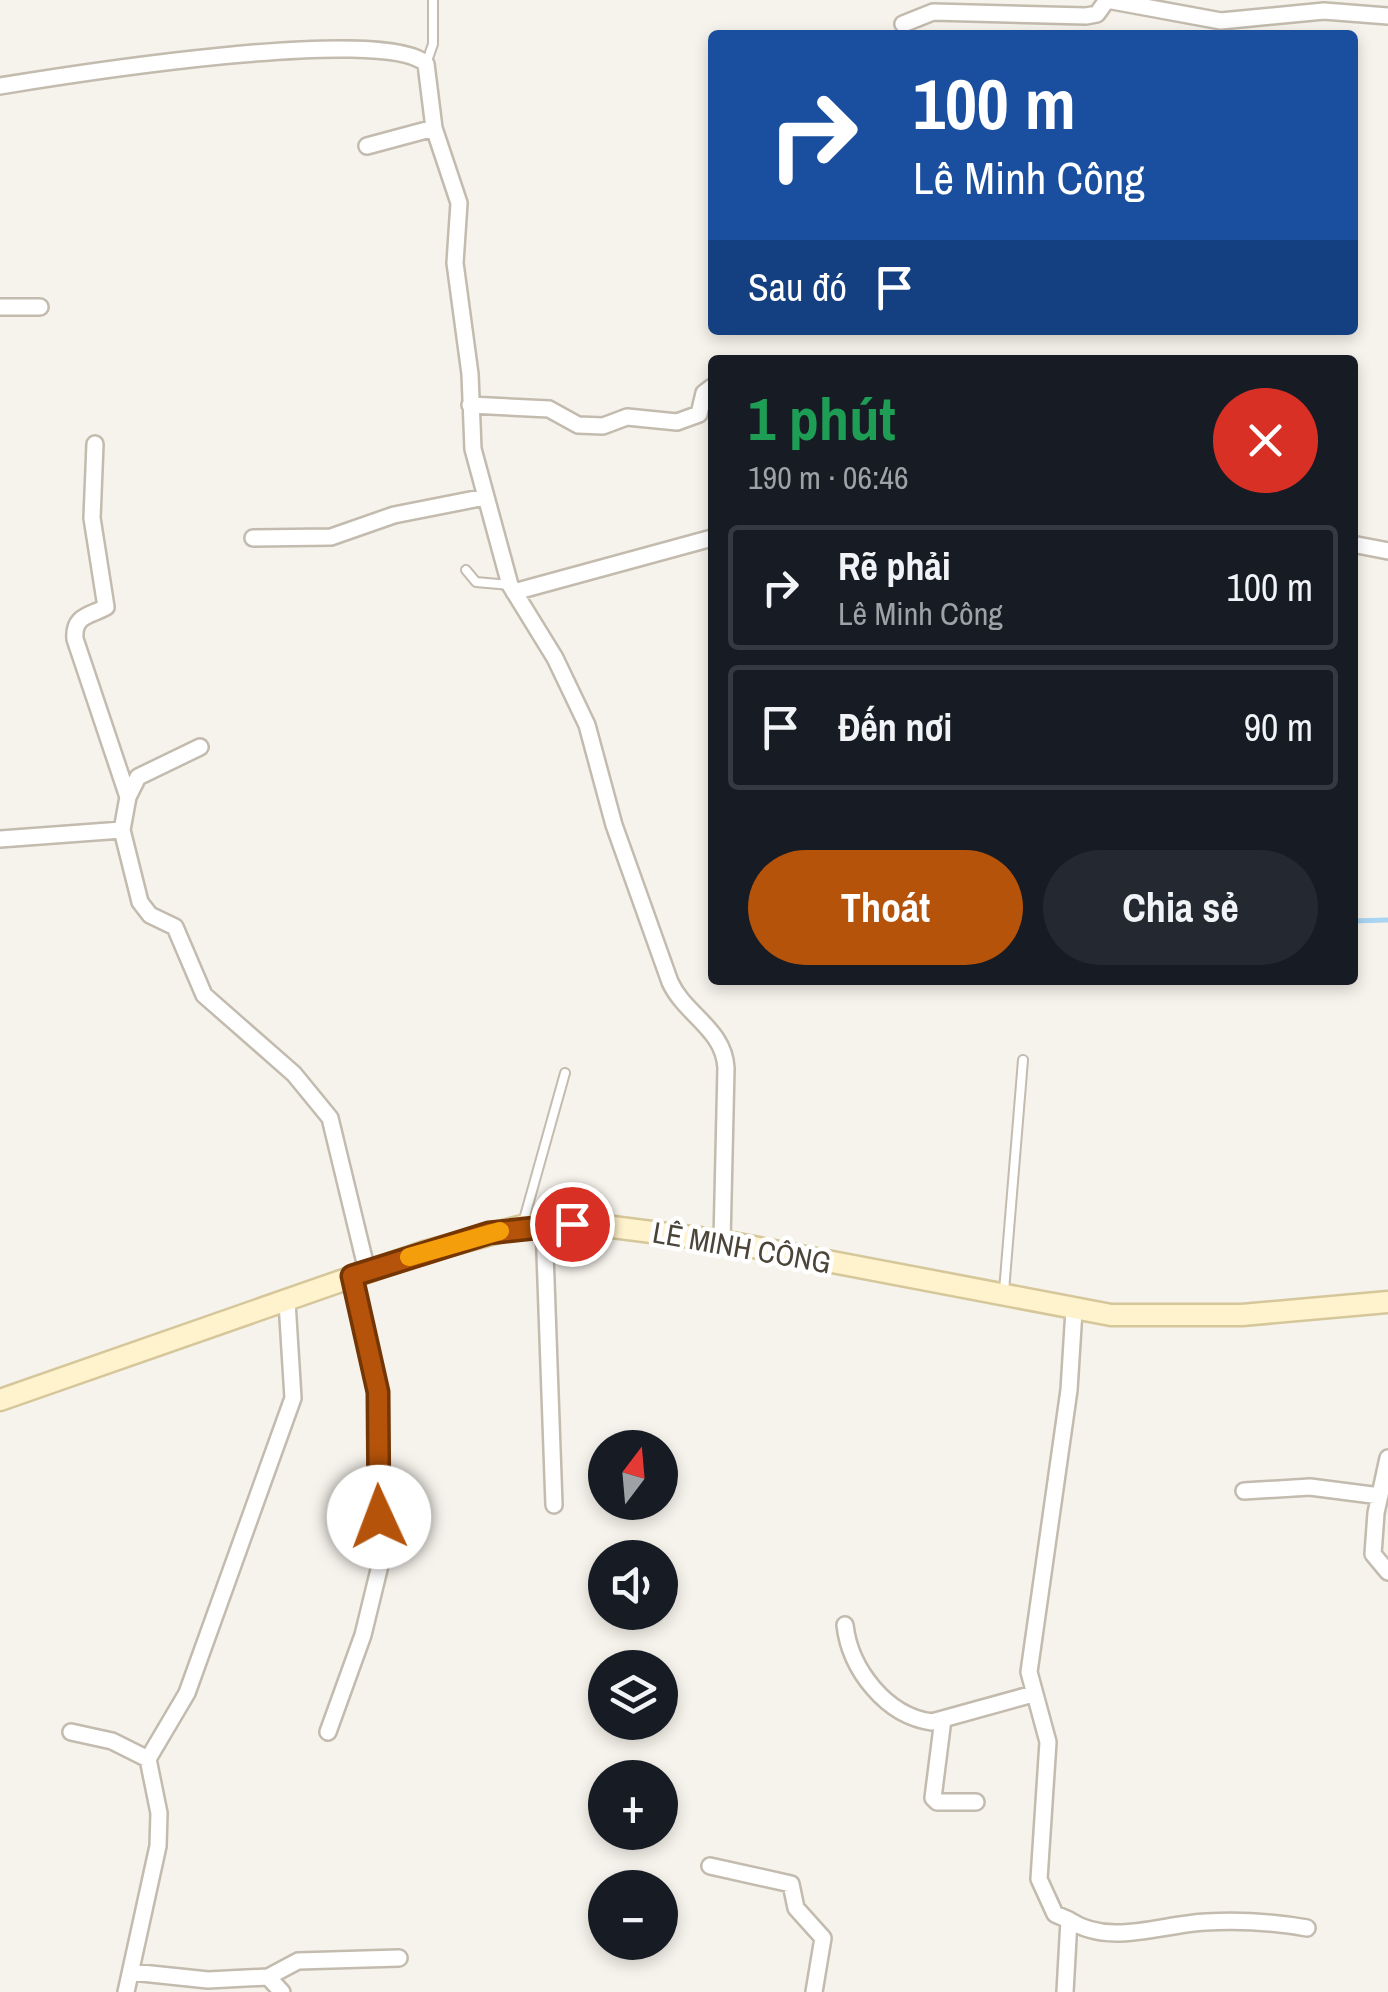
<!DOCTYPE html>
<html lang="vi">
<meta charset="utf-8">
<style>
:root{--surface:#171b24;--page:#242831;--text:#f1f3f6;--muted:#9ea1a6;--line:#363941;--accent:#b45309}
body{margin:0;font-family:"Archivo Narrow",sans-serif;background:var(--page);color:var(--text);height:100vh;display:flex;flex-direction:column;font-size:38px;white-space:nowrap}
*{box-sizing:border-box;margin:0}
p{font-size:32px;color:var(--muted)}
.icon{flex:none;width:55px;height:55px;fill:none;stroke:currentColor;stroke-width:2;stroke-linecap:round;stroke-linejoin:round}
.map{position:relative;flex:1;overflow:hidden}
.sheet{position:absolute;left:708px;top:355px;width:650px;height:630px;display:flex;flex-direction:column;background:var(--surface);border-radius:10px;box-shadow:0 5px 15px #0003}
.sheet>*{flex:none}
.top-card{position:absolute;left:708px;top:30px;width:650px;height:305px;border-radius:10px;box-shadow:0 5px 15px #0003;background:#1a4fa0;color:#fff;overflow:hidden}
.needle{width:65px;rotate:16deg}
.buttons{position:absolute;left:588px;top:1430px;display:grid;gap:20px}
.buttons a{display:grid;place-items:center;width:90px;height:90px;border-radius:50%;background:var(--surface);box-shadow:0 5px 15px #0003;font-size:50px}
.pin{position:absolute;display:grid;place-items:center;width:85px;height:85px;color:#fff;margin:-42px;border:5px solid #fff;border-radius:50%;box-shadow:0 2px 10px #0007}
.me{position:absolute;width:110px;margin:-55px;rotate:358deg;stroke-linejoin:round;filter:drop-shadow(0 0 8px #0008)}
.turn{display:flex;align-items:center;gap:35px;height:210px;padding:0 40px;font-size:45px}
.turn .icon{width:130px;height:130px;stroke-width:2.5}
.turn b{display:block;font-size:70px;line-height:85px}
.then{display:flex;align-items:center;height:95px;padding:0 40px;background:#0003;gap:20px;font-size:38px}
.round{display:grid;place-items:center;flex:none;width:105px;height:105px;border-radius:52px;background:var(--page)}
.head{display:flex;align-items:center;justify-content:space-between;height:170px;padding:0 40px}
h1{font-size:60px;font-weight:800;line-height:75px;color:#1e9e55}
.action{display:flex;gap:20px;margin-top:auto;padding:20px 40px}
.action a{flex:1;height:115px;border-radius:60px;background:var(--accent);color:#fff;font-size:40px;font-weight:800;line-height:115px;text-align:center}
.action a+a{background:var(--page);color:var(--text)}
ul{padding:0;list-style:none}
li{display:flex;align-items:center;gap:30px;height:125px;margin:0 20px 15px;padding:0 20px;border:5px solid var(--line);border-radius:10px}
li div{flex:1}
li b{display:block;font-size:38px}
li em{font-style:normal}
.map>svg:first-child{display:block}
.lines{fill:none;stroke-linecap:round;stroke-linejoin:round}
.stream{stroke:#a9d4f2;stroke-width:5}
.service-casing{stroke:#c2bbae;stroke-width:12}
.minor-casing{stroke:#c2bbae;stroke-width:20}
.secondary-casing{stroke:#d6c79b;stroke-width:25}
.service{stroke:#fff;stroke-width:8}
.minor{stroke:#fff;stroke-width:15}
.secondary{stroke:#fff3cd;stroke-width:20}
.route-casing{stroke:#753606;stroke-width:25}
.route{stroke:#b45309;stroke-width:18}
.slow{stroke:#f59e0b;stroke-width:18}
.labels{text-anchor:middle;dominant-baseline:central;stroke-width:9;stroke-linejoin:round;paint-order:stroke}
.street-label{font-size:30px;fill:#4b4439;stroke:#fff}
</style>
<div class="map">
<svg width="1388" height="1992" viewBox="0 0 1388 1992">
<rect width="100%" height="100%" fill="#f6f3ec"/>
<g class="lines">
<path class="stream" d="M1352,921l36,-1"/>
<g class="service-casing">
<path id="service" d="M426,64l7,-20v-44
M466,570l10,12 34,3
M523,1223l42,-150
M1004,1291l19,-231"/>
</g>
<g class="minor-casing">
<path id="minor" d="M903,24l30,-12 153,4 11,-2 10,-14 114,21 103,-10 64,5
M0,86c67,-11 385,-62 426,-22l8,64 25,75 -4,60 15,111 3,75 37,136 45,73 32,67 27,100 56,157c15,33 54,47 56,86l-4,173
M367,146l67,-18
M0,307h40
M470,405l79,4 29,16 25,1 24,-9 50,5 22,-8 5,-21 8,-6
M95,444l-3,74 14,89c-16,9 -33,8 -31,32l53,158 -6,33 18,72 10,13 25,12 29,68 90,79 36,44 37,153
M253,538l78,-1 63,-22 91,-18
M1352,544l36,7
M514,592l198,-54
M128,797l10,-20 62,-30
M0,839l122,-9
M544,1225l10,280
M1388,1458l-12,55 -3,41 15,18
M1244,1491l66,-4 70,9
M845,1625c5,44 41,91 87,97l101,-28
M943,1719l-10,79 4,4h39
M71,1732l41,9 36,18
M328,1732l35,-97 20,-82 -5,-161 -26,-116
M710,1866l81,18 5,24 27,30 -9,54
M1069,1920c41,27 92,4 137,2 34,-2 67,0 101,6
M132,1972l76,8 60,-3 14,15
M268,1977l30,-16 101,-3
M126,1992l32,-146 1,-33 -11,-54 39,-66 106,-295 -6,-96
M1065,1992l4,-72 -14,-6 -16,-35 9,-137 -19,-70 40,-282 5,-80"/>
</g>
<g class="secondary-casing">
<path id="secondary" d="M0,1400l424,-148 98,-26 75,-1 125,16 389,74h131l146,-13"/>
</g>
<use href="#service" class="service"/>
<use href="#minor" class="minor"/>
<use href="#secondary" class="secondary"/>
</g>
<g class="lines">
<g class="route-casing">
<path id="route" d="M379,1517l-1,-125 -26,-116 137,-43 83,-9"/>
</g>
<use href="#route" class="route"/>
<path class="slow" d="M409,1257l91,-26"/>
</g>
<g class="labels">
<g class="street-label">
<text transform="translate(742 1247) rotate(10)">LÊ MINH CÔNG</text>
</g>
</g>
</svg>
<div class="buttons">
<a><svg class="needle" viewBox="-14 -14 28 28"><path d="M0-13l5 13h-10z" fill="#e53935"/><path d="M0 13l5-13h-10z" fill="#9ea1a6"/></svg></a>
<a><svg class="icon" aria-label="sound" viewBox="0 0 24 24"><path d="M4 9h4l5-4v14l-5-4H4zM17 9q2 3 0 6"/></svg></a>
<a><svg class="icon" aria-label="layers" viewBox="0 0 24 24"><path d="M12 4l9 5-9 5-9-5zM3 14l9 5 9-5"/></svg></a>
<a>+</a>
<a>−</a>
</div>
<div class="pin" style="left:572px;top:1224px;background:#d93025"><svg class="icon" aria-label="arrive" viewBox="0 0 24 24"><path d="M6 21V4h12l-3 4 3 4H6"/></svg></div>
<svg class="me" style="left:379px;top:1517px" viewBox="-20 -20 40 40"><circle r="19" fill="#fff"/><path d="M0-13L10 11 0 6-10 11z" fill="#b45309"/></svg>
<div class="top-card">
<div class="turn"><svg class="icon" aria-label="right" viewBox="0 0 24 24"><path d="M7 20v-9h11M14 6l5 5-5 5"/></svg><div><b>100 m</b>Lê Minh Công</div></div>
<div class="then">Sau đó<svg class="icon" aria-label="arrive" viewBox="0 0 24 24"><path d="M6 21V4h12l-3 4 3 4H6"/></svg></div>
</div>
<section class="sheet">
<div class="head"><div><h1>1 phút</h1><p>190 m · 06:46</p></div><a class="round" style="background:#d93025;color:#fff"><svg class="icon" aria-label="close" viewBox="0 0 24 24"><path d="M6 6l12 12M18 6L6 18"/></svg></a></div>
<ul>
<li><svg class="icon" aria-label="right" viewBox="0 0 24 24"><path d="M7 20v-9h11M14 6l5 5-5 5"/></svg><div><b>Rẽ phải</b><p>Lê Minh Công</p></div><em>100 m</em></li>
<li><svg class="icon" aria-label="arrive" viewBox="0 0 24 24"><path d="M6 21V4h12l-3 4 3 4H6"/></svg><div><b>Đến nơi</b></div><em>90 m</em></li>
</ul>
<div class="action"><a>Thoát</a><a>Chia sẻ</a></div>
</section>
</div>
